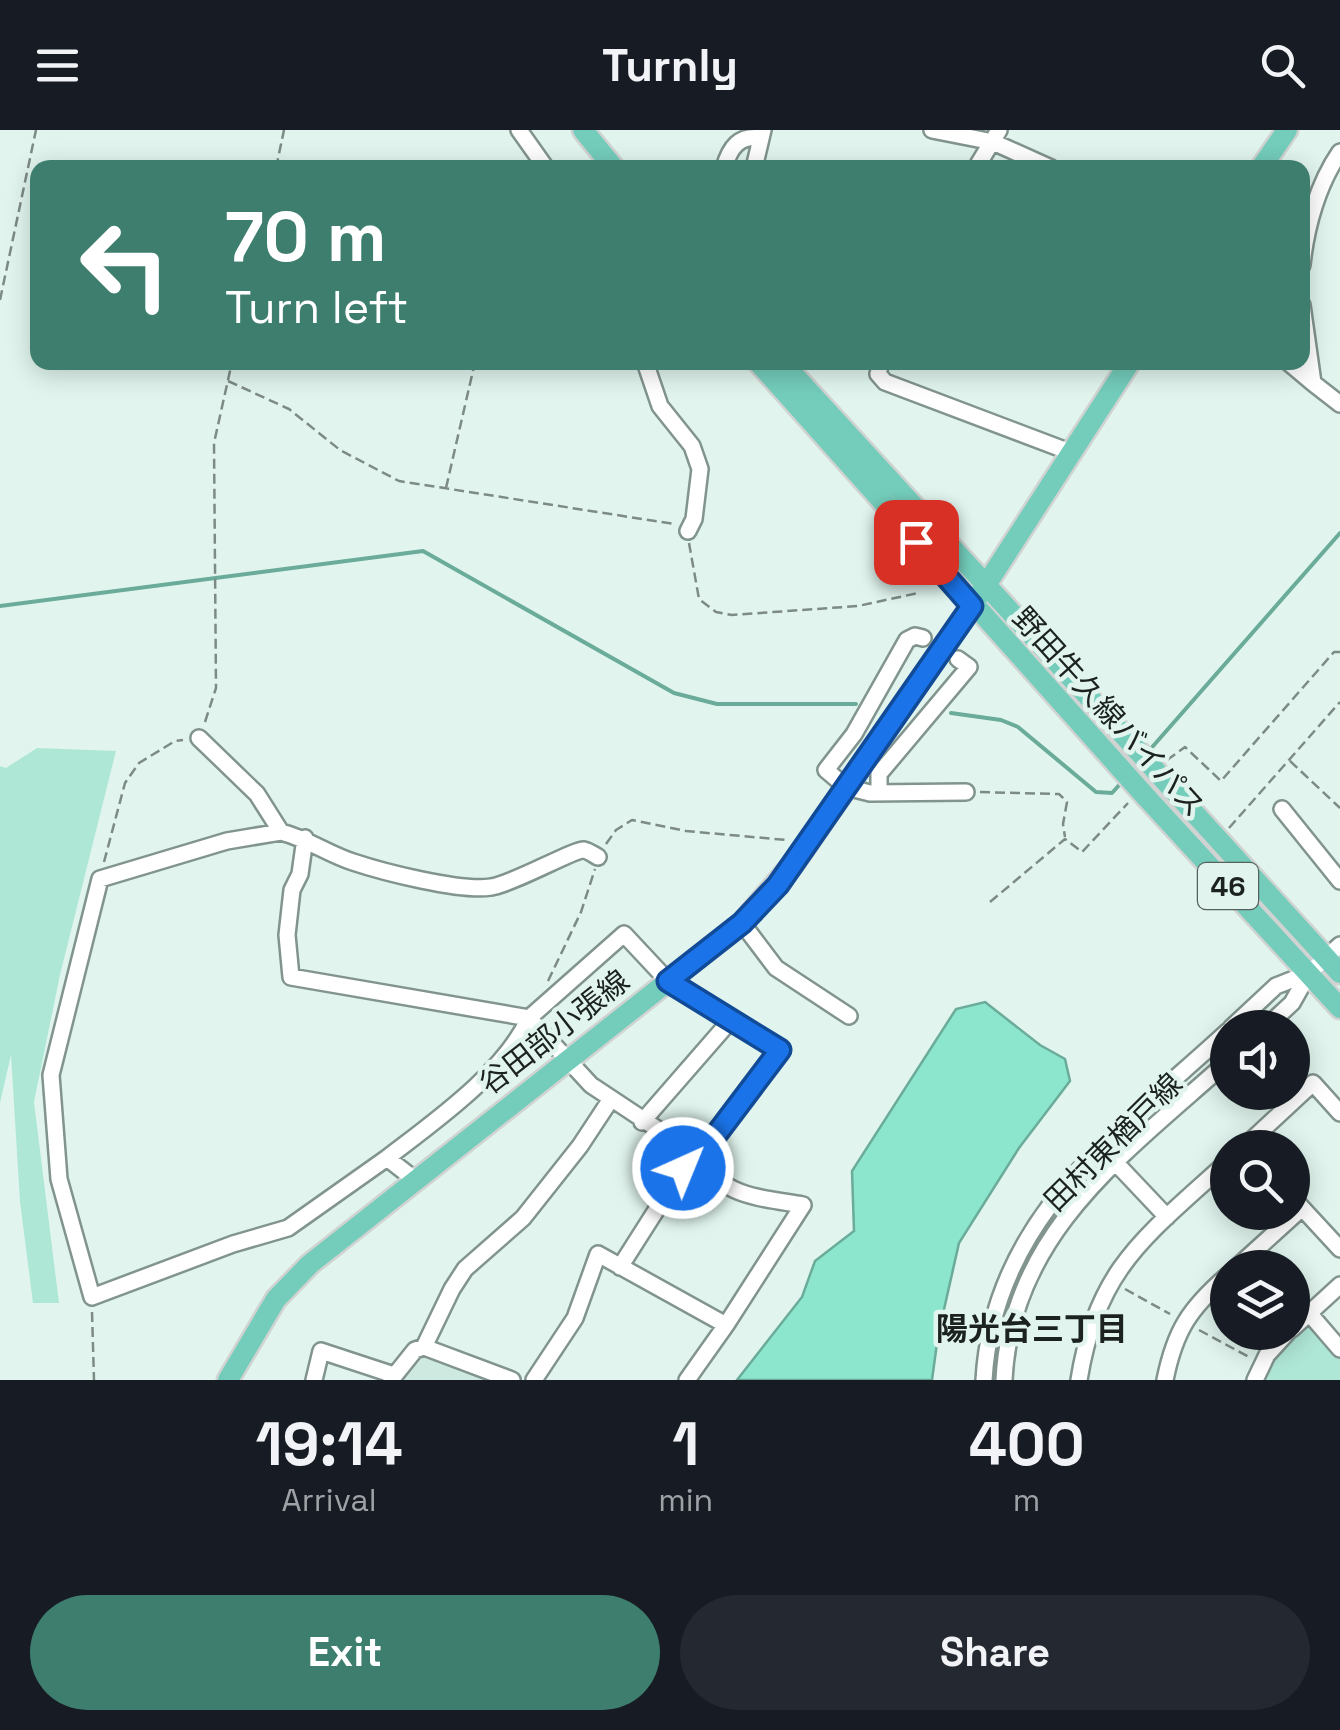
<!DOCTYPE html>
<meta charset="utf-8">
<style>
:root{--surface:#171b24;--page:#242831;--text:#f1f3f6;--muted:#9ea1a6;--accent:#3e7e6e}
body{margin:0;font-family:"Space Grotesk","Noto Sans JP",sans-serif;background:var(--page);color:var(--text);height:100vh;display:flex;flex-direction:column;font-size:38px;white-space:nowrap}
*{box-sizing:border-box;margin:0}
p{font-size:32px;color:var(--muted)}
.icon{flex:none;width:55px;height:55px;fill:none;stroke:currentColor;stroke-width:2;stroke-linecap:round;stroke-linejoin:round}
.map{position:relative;height:1250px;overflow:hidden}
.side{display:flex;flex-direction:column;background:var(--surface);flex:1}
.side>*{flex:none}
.top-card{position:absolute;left:30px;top:30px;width:1280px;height:210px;border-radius:20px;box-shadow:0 5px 25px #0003;background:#3e7e6e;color:#fff;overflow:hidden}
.controls{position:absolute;left:1210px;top:880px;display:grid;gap:20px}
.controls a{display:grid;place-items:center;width:100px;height:100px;border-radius:50%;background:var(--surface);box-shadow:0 5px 25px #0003;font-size:50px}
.pin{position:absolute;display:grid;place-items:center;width:85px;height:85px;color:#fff;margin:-42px;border-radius:20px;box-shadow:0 5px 15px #0006}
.me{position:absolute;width:110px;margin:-55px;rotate:44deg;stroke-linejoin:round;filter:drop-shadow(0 0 8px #0008)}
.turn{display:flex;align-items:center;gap:35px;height:210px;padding:0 30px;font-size:45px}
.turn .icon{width:130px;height:130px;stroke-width:2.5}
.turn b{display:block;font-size:70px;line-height:85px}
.eta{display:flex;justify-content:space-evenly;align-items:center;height:170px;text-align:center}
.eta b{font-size:60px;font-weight:700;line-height:70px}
.action{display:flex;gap:20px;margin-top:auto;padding:20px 30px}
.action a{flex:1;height:115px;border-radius:60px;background:var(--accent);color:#fff;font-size:40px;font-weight:700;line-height:115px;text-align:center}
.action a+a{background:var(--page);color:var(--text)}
header{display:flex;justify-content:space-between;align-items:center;height:130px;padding:0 30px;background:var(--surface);font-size:45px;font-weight:700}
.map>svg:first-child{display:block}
.built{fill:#cde9e0}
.green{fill:#afe7d6}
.water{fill:#8ce6cd;stroke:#6aab99;stroke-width:2.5}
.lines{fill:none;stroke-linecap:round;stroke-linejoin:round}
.stream{stroke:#6aab99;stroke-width:4}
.minor-casing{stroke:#82948e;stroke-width:20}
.major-casing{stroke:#d1d3d2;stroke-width:25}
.path{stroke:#7d8a85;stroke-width:2.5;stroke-dasharray:10 5;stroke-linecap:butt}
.minor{stroke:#fff;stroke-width:15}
.major{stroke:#74cdbb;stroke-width:20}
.major-bridge-casing{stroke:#d1d3d2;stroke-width:25;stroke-linecap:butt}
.major-bridge{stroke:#74cdbb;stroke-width:20}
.route-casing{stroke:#114b97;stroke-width:25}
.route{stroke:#1a73e8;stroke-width:18}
.labels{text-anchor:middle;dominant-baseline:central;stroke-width:9;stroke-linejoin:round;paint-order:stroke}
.shield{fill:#e1f5ee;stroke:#56615e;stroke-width:2.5}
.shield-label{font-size:28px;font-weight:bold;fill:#1b2220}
.street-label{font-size:30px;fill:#1b2220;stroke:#e1f5ee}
.neighbourhood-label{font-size:32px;font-weight:bold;fill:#1b2220;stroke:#e1f5ee}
</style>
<header><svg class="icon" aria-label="menu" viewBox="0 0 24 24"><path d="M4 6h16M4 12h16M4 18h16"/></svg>Turnly<svg class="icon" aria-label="search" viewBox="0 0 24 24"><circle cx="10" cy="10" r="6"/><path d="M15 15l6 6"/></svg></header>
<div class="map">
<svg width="1340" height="1250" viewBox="0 0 1340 1250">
<rect width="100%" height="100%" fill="#e1f5ee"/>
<path class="built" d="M419,1225l67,25h-84z"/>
<path class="green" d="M37,618l79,3 -56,224 -26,127 25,201h-26l-13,-101 -9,-147 -11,48v-337l6,2z
M1304,1197l11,1 25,27v25h-78l18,-30z"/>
<path class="water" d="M985,872l55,43 25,14 5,22 -51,67 -60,95 -21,93 -6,44h-195l65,-83 13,-36 39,-30 -2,-60 104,-162z"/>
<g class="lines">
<path class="stream" d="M0,476l423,-55 251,142 43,11h139
M951,583l50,7 17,7 78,65 16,1 9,-10
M1147,623l193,-220"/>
<g class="minor-casing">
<path id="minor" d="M519,0l27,38
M932,0l61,12 58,26
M724,38c6,-21 15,-33 37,-30
M754,38l9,-38
M976,38l23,-38
M1302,135c4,-39 16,-81 38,-113
M1302,175l11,78 27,21
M645,232l15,44 32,40 8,23 -6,50 -6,12
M881,232l-3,12 7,8 185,70
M1288,232l25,21
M923,508l-8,-2 -8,4 -53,94 -28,36 20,17 24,6 96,-1
M199,608l58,56 24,38c27,7 47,22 72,30 30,10 108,30 138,25 22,-3 83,-38 93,-37 5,1 10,5 14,7
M879,662v-18l90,-107 -11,-8
M1282,679l58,72
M281,702l-54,9 -127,38 -49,196 8,104 33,118 141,-53 55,-16 99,-70 27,21
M305,708l-5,36 -8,16 -5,45 4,42 238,41c-25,55 -94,103 -142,140
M742,793l34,45 73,48
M1231,898l45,-42 33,-13
M1265,898l27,-25 17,-30 31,-28
M642,992l88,-101
M1243,1018l70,-65 27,30
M1115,1032l52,55
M1292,1067l48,52
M620,1137l63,-99 14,-8 83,-110 -112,-69 -44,-47 -95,84 62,67 98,65c36,47 60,46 114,55l-77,120 -39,55
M1236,1138l66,-60
M1309,1183l31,36
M1292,1199l48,-44
M424,1217l28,-58 13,-20 58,-51 57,-72 31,-47
M314,1250l7,-29 73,24
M391,1250l24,-30 9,-3 88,33
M534,1250l41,-62 23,-64 128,71
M984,1250c9,-162 134,-248 244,-349
M1004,1250c7,-148 123,-228 224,-319
M1079,1250c18,-114 69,-145 149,-219
M1165,1250c10,-50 25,-72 63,-105
M1255,1250l12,-25 21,-23"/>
</g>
<g class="major-casing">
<path id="major" d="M583,0l31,38
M1261,38l26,-38
M758,232l363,407
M782,232l356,389
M1165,651l175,192
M1147,668l193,210
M228,1250l48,-81 34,-35 432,-341 52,-60 192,-278 144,-223"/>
</g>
<path class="path" d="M276,38l8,-38
M0,170l36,-170
M228,251l61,28 51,41 59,31 275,43
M446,358l29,-126
M689,413l10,56 17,13 16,3 126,-9 60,-13
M205,592l11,-34 -2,-245 18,-81
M1167,630l18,-13 36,34 113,-129h6
M1290,631l50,47
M980,662l79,2 8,8 -4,22 2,13
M1229,698l111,-126
M606,714l10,-14 16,-10 54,11 100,9
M104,732l21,-79 14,-20 36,-22 8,-1
M990,772l75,-63 17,13 46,-49
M548,851l33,-69 14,-43
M1292,931l10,10
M1125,1159l45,25
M92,1182l2,68
M1199,1200l50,27"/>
<use href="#minor" class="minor"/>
<use href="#major" class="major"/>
<g class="major-bridge-casing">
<path id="major-bridge" d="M1138,621l27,30
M1121,639l26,29"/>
</g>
<use href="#major-bridge" class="major-bridge"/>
</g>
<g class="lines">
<g class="route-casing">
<path id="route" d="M683,1038l14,-8 83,-110 -112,-69 74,-58 36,-38 194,-279 -56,-64"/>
</g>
<use href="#route" class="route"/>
</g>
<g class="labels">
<rect class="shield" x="1198" y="733" width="60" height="46" rx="8"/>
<g class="shield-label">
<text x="1228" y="756">46</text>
</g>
<g class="street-label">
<text transform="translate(1109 582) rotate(48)">野田牛久線バイパス</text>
<text transform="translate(554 902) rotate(-38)">谷田部小張線</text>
<text transform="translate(1113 1012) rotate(-45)">田村東楢戸線</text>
</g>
<g class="neighbourhood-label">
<text x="1032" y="1199">陽光台三丁目</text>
</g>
</g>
</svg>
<div class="controls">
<a><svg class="icon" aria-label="sound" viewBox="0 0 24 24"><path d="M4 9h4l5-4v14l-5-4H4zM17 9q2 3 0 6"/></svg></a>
<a><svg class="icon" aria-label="search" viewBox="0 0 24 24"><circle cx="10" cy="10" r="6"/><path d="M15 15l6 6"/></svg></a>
<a><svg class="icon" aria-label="layers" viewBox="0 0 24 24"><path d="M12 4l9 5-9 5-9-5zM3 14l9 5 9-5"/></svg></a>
</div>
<div class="pin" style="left:916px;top:412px;background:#d93025"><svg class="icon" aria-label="arrive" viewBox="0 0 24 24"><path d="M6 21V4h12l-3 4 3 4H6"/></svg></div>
<svg class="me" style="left:683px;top:1038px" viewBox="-20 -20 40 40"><circle r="17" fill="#1a73e8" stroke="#fff" stroke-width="3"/><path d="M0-11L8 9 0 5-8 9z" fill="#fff"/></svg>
<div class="top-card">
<div class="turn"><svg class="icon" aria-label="left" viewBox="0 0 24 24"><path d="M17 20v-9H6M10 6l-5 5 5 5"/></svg><div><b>70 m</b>Turn left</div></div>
</div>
</div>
<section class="side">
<div class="eta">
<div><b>19:14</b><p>Arrival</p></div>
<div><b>1</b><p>min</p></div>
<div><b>400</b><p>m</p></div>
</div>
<div class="action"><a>Exit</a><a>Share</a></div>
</section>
